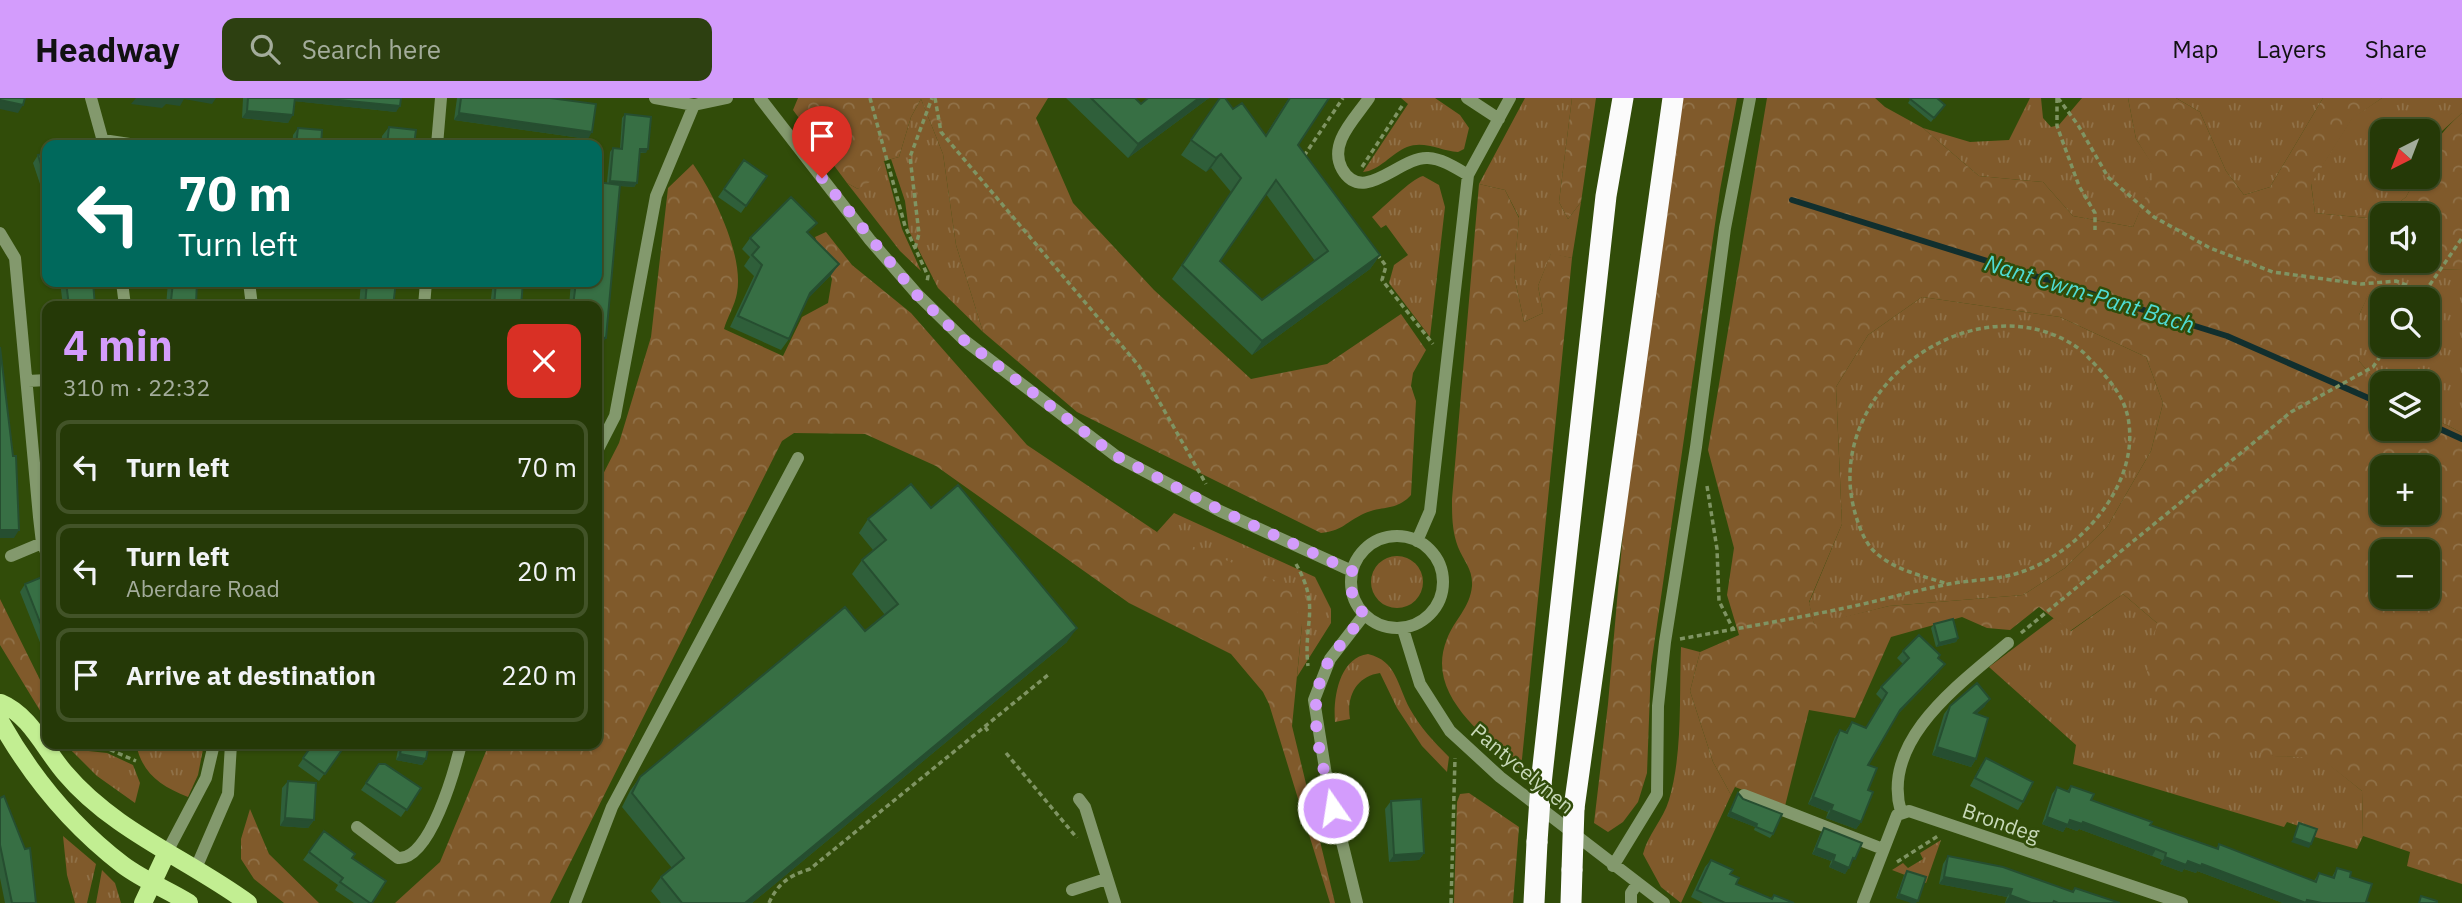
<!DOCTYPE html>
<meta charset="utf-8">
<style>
:root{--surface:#253907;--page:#2d4011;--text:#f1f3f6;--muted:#a3ac9b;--line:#425328;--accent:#d39cfc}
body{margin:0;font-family:"IBM Plex Sans",sans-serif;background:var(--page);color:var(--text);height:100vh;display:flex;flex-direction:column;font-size:26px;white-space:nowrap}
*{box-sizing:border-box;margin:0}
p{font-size:23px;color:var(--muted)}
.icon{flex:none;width:38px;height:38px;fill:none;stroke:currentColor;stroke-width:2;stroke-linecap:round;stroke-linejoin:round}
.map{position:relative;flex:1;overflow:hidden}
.panel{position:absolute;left:42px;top:203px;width:560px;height:448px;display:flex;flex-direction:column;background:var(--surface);border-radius:14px;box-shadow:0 2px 5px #0004,0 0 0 2px var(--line)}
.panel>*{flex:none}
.guide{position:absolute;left:42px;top:42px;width:560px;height:147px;border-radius:14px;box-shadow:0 2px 5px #0004,0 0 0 2px var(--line);background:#00695c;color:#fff;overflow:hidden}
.needle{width:46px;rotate:222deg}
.tools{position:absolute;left:2370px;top:21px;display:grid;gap:14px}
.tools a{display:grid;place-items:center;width:70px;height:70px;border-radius:14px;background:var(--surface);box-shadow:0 2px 5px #0004,0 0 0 2px var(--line);font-size:35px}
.pin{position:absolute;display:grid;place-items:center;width:60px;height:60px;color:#fff;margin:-72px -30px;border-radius:50% 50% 50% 0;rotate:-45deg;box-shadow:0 0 7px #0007}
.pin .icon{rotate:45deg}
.me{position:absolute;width:77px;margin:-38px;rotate:347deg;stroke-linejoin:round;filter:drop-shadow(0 0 5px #0008)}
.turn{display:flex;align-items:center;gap:24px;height:147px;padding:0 21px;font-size:32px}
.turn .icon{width:91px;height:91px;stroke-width:2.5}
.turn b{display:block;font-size:49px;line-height:60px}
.round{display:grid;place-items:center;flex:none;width:74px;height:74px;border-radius:14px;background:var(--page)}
.head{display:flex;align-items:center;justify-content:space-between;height:119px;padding:0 21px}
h1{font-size:42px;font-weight:800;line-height:52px;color:var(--accent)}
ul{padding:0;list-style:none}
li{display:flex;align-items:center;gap:21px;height:94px;margin:0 14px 10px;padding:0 7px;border:4px solid var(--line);border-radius:14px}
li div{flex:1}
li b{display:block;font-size:26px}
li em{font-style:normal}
header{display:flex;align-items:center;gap:42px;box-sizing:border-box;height:98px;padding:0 35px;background:var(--accent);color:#111}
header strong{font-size:33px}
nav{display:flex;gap:38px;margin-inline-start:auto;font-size:24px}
.search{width:490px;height:63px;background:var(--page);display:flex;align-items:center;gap:18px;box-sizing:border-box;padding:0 24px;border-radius:14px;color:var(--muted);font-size:26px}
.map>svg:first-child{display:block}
.grass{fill:url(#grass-tufts);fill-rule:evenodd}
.forest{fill:url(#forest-crowns);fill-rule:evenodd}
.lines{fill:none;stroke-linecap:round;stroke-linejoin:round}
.stream{stroke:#112f2e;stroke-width:6}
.path{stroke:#7f9463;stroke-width:3.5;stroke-dasharray:5 3.5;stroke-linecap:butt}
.minor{stroke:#83996d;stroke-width:12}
.major{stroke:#c2ee92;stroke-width:18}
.highway{stroke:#fbfbfb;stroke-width:21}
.highway-bridge{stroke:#fbfbfb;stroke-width:21}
.wall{fill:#2f5f3a;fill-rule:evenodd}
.shaded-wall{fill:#264e30}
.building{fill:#376f44;stroke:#264e30;stroke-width:2;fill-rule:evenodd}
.route{stroke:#d39cfc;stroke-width:12;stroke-dasharray:0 21.6}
.labels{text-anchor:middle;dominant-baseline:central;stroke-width:5;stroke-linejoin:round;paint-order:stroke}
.street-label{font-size:21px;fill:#c8d9b9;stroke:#314c09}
.water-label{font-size:23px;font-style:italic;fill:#4fdcd4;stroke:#314c09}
</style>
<header>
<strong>Headway</strong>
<div class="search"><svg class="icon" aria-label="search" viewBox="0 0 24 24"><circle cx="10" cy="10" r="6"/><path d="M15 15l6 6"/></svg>Search here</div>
<nav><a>Map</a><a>Layers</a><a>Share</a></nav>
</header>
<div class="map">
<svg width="2462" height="805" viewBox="0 0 2462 805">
<defs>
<pattern id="grass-tufts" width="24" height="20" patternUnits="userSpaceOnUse" patternTransform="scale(1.75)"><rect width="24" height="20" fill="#805a2b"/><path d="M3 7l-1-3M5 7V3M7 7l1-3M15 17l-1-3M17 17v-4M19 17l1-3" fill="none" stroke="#907148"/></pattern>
<pattern id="forest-crowns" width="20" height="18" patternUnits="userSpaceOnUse" patternTransform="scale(1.75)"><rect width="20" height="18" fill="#805a2b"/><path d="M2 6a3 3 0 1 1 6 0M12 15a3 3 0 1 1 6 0" fill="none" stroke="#907148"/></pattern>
</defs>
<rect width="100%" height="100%" fill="#314c09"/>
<path class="grass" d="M1401,0h34l25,17 9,13 -5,21 -6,3c-17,-1 -34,-12 -51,-5 -15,6 -28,24 -44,25l45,-68z
M1525,0h47l-13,104 9,17 13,-17 -9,56 -21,-4 -13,32 5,27 -19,9 -10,-47 5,-58 -14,-27 -26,-6z
M2030,0h11l2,20 8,9 8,-2 23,-27h46l8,41 21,32 -24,56 -60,-11 -30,-34 -64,-6 -56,-48 47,14 39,-2z
M2176,0h147l-53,89 -26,8 -18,-24 -26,-59z
M2382,0h80v15l-20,18 -15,27v-27h-45v46h35l-11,20 -28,22 -63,-6 -4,-30 41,-65z
M921,1l22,55 13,91 27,87 -45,-44 -29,-57 -4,-30 -14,-42 8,-2 12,-40z
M884,63l18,68 19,42 -21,-20 -53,-68 11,6z
M1423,78l16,9 6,22 -15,130 -41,-54 5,-18 14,-10 -22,-30 -5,3 -9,-11c12,-10 39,-38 51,-41z
M2462,171v164l-35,-18v-32h-45v5l-23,-27v-46l20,-44zM2382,201h45v46h-45z
M1922,199l138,20 86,40 17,46 -12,48 -44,76 -42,41 -42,27 -134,11 -75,19 -5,-22 33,-79 -6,-137 32,-52z
M1174,415l141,64 16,32v14l-34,54 5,-52 -145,-93z
M1371 484a26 26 0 1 1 52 0a26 26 0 1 1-52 0Z
M2123,496l34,29 116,133 47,1 42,34 1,45 -6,13 -42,-12 1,-5 -29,-10 -3,5 -211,-63 3,-19 -87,-78 65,-49 17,13z
M1681,549l19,5 -10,39 23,71 18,33 -50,108 -20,-16 -18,-33c5,-20 20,-34 26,-54 14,-48 10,-103 12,-153z
M1368,556c29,7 29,31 42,55 10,18 24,33 39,48l-2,15 -25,-26 -25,-38 -17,-35c-23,3 -34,23 -30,46l-15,3c-2,-24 4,-64 33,-68z
M136,646h68l-6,31 -10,22c-28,-11 -46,-24 -52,-53z
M70,651l37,4 26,12 7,18 -5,20 -38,-27z
M63,738l33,28 -9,39h-12l-8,-28z
M1941,742l-15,43 -34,-13 11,-7 5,5 15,-9 -3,-6z
M102,772l13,13 6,20h-25z"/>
<path class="forest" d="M798,0h250l-12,20 37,85 81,87 97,89 76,-15 74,-50 25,36 -13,23 -2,13 5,15 -5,94c-15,17 -32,10 -50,20 -17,9 -20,16 -40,18l-244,-121 -94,-80 -27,-87 -13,-91 -22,-55 -10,18 -12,40 -15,4 -11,19 -15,9 -11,-6 -54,-73z
M1572,0h24l-15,104 -13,17 -9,-17z
M1682,0h55l-17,92 -69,476 -4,107 -9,29 -15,20 -15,10 -14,-9 14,-119 21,-240z
M1767,0h108l10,9 38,21 56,48 64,6 30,34 60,11 23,-56 -20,-32 -8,-41h48l24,14 26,59 18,24 26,-8 53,-89h59l-30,21 -41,65 4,29 63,6 4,-3v45h45v-46h-44l23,-18 11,-20h10c0,-29 14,-45 35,-64v156l-82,2 -21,44v46l23,27v41h45v-14l35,18v451l-55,-18 3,-14 -47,-16 -1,-45 -42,-33 -47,-2 -73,-21 -56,-48 13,-64 -34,-29 -53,37 -31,-24 -29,23 -23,-2 -25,-11 -71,20 -36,81 -46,-8 -24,96 -50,-19 -4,8 -18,-33 -23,-71 10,-39 39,-17 -12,-40 7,-47 -26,-98zM1922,199l138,20 86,40 17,46 -12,48 -44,76 -42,41 -42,27 -134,11 -75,18 -5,-22 33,-78 -6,-137 32,-52zM2382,369h45v46h-45zM2382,453h45v46h-45z
M693,66c21,30 51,92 44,129 -2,12 -10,25 -13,36l59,27 19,-39 26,-14 4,-24 -17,-42 11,-5 26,33 59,48 116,132 130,87 132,54 13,39 -10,101 43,177h-5l-61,-199 -6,-12 -32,-38 -102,-51 -193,-137 -71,-32 -71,-1 -12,8 -232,462h-155l45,-41 49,-118h108v-258l22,-43 32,-106 17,-149z
M1479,86l26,6 14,28 -5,57 10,47 19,-9 -5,-27 13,-33 21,5 -51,511c-35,-32 -97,-74 -74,-130 7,-19 23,-31 25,-53 1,-17 -8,-24 -14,-39 -6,-16 -6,-31 -6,-48z
M0,501l47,95v28l-47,-77z
M1469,695l50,34 -6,76h-59l3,-101 3,-8z
M250,711l19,45 50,49h-35l-30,-24 -13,-20v-20z"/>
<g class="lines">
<path class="stream" d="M1792,102l435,136 155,68
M2427,325l35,16"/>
<path class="path" d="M870,0l35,128 23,50 -1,6
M935,0l6,34 198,234 67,118
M2057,0v28l22,60 16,27v17
M2058,0l20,27 30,52 46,40 56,31 63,24 88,12 35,-3 28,11
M1304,58l39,-58
M1362,69l42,-64
M915,150l4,-14 -9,-77 22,-59
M1377,156l9,12 -4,14 51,64
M2420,201l42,-61
M1707,388l10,63 2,52 14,28
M1296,466c25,44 7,58 12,102
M2021,535l270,-221 82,-45 15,-22
M1680,541c54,-10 107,-19 160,-30 35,-7 69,-17 104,-24 28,-6 55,-4 83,-15 55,-22 110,-84 102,-146 -3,-29 -25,-50 -44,-70 -13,-13 -37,-23 -55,-26 -98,-17 -202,80 -176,181 3,12 9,30 18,40 18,20 51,27 76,35
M985,629l5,7
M68,648l38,2 30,13
M1006,655l71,85
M1897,764l41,-26
M769,805c9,-20 21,-28 41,-34l238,-194
M1451,805l4,-145"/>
<path class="minor" d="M91,0l13,47
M655,0l39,7 33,-7
M760,0l110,142 47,54 47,46 152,116 104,55 132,60
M1369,0c-14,21 -41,45 -27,71 21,37 58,-13 86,-11 15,1 28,10 40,17
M1467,0l32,21
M103,42l33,5
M437,47l4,-47
M0,135l15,25 24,259 3,26 5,11
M122,184l3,24
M249,184l3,24
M424,208l2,-24
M28,283l19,-1
M597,353l18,-35 41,-220 38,-91
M1351 484a46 46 0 1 1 92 0a46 46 0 1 1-92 0Z
M1417,443l13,-30 38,-336 42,-77
M11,458l31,-13
M1403,531l17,55 30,47 50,46 164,126
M1744,697l139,54
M1079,701l6,8 30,96
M1901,714c-21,-72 60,-129 107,-169
M357,729l41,31c32,3 57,-89 63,-114
M167,754l39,-74 8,-34
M1613,768l44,-72 1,-88 7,-64 31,-195 29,-219 25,-130
M196,770l32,-74 3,-50
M1072,792l34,-11
M575,805l37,-96 186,-349
M1357,805l-30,-122 -13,-81 16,-41 34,-44
M1631,805v-10l6,-9
M1863,805l34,-88 12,-4 273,92"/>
<path class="major" d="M1,605c29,12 44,47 64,70 49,58 123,86 183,130
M0,623c31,55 72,105 123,144 20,15 45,25 66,38
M143,805l24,-51"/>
<path class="highway" d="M1541,686l65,-588 17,-98
M1574,710l99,-710
M1534,805l3,-61
M1571,805l1,-33"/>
<path class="highway-bridge" d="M1537,744l4,-58
M1572,772l2,-62"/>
</g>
<path class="wall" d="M243,0h158l-5,14 -101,-11 -7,22 -46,-5z
M457,0h93l38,41 -134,-19z
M1066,0h69l6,6 68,-6 -81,60z
M1220,0l45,38 24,-38h40l-31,47 82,110 -10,14 -118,86 -80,-76 59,-87 -20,-24 -5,4 -25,-17zM1266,96l49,67 -53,39 -42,-39z
M1911,0l34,7 -14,17 -23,-19z
M625,16l21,39h-7l-2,30 -3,4 -14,-1 -19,159h-4v-39h-28l2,-24h26l13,-130 3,-4 7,1 2,-31z
M389,29l25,18h-33l1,-9z
M298,30l23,17h-29l1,-10z
M47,55v61l-3,-18 -11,-33 5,-8z
M744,62l23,16 -26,37 -23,-16z
M809,136l30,30 -8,11 -24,24 -18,40 -8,11 -51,-23 24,-51 -10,-10 6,-9 -8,-8 8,-11z
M60,184h33l2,24h-32z
M168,184h29l-1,22 8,2h-38z
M361,184h35l-3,24h-34z
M493,184h30l-2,24h-31z
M931,410l136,134 -315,261h-91l-10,-12 10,-14 11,-9 -50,-61 8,-16 10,-14 225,-146 20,-16 -33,-41 10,-14 11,-10 -14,-17 9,-14z
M47,477v85l-27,-68 5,-8z
M1934,526l24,14 -2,4 -20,5 -5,-19z
M1903,553l37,4 -2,3 1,14 -42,43 -29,50v25l-7,32 -5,7 -30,-11 2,-6 -20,-8 27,-67 5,-7 5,2 7,-10 14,6 16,-28 -6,-6 5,-7 22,-23 -6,-6z
M1950,608h35l-9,8v45l-5,8 -39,-12 12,-41z
M313,646h33l-27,37 -21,-15z
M399,646h30l-3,15 -4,6 -26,-5z
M1986,660l37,44 -5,8 -48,-24 11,-21z
M379,666l42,24 -20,29 -40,-27z
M288,683l26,39 -6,8 -28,-2 2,-38z
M2071,688l20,14 59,25 66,24 3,-5 95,37 5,-8 13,4 5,-9 13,9 16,25 4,1h-87l-86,-32 -1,2 -12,-4 -2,3 -22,-8 2,-4 -10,-4 -73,-27 -2,2 -11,-4 -3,5 -21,-8 10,-30 5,-7 10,4z
M1738,695l35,41 -3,4 -16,-8 1,-3 -28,-11z
M0,700l36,105h-31l-5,-25z
M1391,703l33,52 -5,7 -30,2 -4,-53z
M1824,730l27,37 -1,-1 -5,10 -16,-7 2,-6 -19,-7 8,-20z
M324,733l28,27 20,45h-18l-19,-13 3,-5 -35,-25z
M1948,758l124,35 3,-3 45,15h-115l2,-6 -68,-13 4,-20z
M1711,762l19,14 6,10 35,15 3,-4 20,8h-91l-12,-6 14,-30z
M1907,773l9,32 -20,-5 8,-23z"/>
<path class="shaded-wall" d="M136,0h80l-4,6 -28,-5 -4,7 -14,-2 -4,4 -31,-4z
M296,0h22l82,8 -4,6 -103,-11z
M1199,0h10l-81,60 10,-14z
M0,2l23,5 -5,8 -18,-4z
M247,13l46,4 -5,8 -46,-5z
M459,15l133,19 -4,7 -134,-19z
M640,51h8l-2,4 -9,-1z
M1221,56l-10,14 -5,4 10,-14z
M610,83l27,2 -3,4 -27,-2z
M1380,157l-10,14 -118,86 10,-14z
M839,166l-8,11 -28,29 7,-11z
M171,203l8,1 -3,4h-8z
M597,239l9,1 -5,7h-4z
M0,432h19l-5,8h-14z
M1077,530l-10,14 -315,261h-7z
M1958,540l-2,4 -20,5 3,-4z
M1945,566l-6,8 -44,45 5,-7z
M1990,601l-5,7 -16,15 5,-8z
M1937,649l39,12 -5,8 -39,-12z
M400,656l26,5 -4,6 -26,-5z
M1813,699l20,8 -5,7 -20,-8z
M1831,712l30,12 -5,7 -30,-11z
M1730,714l27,12 -2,3 -28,-11z
M2047,719l36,5 73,27 -4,7 -73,-27 -2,2 -11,-4 -3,5 -21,-8z
M285,720l29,2 -6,8 -28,-2z
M2294,740l17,6 -2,4 -18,-6z
M1816,750l19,7 -4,6 -19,-7z
M1424,755l-5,7 -30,2 5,-7z
M2165,759l37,7 105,36 15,3h-39l-86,-32 -1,2 -12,-4 -2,3 -22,-8z
M1833,763l16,7 -4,6 -16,-7z
M1944,779l68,12 -5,8 -68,-13z
M1899,796l19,7 -2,2h-5l-15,-5z
M2010,797l21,8h-26z"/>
<path class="building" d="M0,0h25l-2,7 -23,-5z
M248,0h47l-2,17 -46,-4z
M318,0h83l-1,8z
M461,0h89l46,6 -4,28 -133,-19z
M1091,0h44l6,6 7,-6h51l-61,46z
M1220,0h5l8,11 9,-6 24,33 24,-38h39l-31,47 82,110 -118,86 -80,-76 59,-87 -20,-24 -5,4 -25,-18zM1276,82l52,71 -66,49 -42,-39z
M1911,0h26l8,7 -11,13 -24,-19z
M625,16l26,3 -3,32h-8l-3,34 -27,-2 3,-33 9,1z
M389,29l27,3 -2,15h-27z
M298,30l24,2 -1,15h-25z
M47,55v30l-9,-28z
M744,62l23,16 -21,30 -22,-17z
M597,84l23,3 -14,153 -9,-1v-31h-24l3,-24h21z
M791,99l26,26 -10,9 32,32 -29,29 -21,46 -51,-23 24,-51 -10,-10 7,-8 -9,-9z
M66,184h27l2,24h-26z
M173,184h24l-1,22h9l-1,2h-25v-4l-8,-1z
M367,184h29l-3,24h-28z
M496,184h27l-2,24h-27z
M274,203l40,5h-41z
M0,249l13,109h3l3,74h-19z
M911,386l20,24 27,-23 119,143 -332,275h-63l-21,-26 23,-19 -52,-65 8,-16 205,-170 20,24 33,-27 -36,-44 24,-20 -18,-21z
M47,477v65l-22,-56z
M1953,521l5,19 -19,5 -5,-19z
M1919,537l21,20 -2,3 7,6 -45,46 -32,55 9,3 -9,22 5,2 -12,30 -30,-12 2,-5 -20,-8 27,-67 7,3 5,-11 14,6 21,-35 -6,-6 28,-29 -6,-7z
M1977,585l13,16 -16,14 14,5 -12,41 -39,-12 13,-41z
M313,646h33l-21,30 -22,-16z
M402,646h27l-3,15 -26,-5z
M1986,660l47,24 -10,20 -48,-24z
M379,666h6l36,24 -14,22 -41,-27z
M288,683l28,2 -2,37 -29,-2z
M2071,688l23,8 -3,6 61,22 -2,3 68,24 1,-5 97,38 3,-9 15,5 3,-10 14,4 -1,5 22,7 -6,18 4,1h-48l-15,-3 -1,3 -104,-39 -1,2 -13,-5 -2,4 -21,-8 1,-4 -10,-4 -73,-27 -1,2 -12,-4 -2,5 -21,-8 10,-30 12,5z
M1738,695l5,6 39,15 -9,20 -17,-7 1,-3 -27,-12z
M4,698l21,53 5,-1 6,55h-24l-12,-58v-47z
M1421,701l3,54 -30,2 -3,-54z
M2299,725l18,6 -6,15 -17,-6z
M1824,730l38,15 -7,16 -2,-1 -4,10 -16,-7 2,-6 -19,-7z
M324,733l31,23 -3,4 34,23 -14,22h-2l-30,-21 3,-4 -34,-26z
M1948,758l55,11 70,25 2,-4 45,15h-62l-4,-2 -1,2h-22l-21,-8 2,-6 -68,-12z
M1711,762l22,10 -3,4 9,4 -3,6 36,15 2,-4 20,8h-69l-28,-13z
M1907,773l19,6 -8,24 -19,-7z
M2421,798l16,5v2h-18z"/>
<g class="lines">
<path class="route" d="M822,80l94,116 48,46 152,116 104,54 132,61v24l12,20c-11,15 -24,29 -34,44 -28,45 -8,101 3,149"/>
</g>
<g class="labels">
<g class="street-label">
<text transform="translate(1523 670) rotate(40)">Pantycelynen</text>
<text transform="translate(2001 724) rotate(19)">Brondeg</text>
</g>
<g class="water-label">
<text transform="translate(2090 195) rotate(17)">Nant Cwm-Pant Bach</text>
</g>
</g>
</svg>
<div class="tools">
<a><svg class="needle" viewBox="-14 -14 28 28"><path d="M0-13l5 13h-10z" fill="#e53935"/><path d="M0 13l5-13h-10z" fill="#a3ac9b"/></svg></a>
<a><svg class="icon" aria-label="sound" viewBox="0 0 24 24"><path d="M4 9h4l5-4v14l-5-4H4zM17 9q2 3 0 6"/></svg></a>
<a><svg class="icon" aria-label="search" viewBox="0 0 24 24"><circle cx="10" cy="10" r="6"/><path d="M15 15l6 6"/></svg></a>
<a><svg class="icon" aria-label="layers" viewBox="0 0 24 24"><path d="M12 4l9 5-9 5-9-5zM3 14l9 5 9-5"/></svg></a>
<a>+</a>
<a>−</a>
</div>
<div class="pin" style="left:822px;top:80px;background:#d93025"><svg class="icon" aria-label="arrive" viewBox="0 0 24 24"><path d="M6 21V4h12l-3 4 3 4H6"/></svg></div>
<svg class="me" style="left:1333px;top:710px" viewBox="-20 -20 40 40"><circle r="17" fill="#d39cfc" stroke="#fff" stroke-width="3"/><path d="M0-11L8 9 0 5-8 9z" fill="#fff"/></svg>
<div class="guide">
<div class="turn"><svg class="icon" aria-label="left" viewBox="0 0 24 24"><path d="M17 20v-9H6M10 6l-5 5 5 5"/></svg><div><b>70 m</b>Turn left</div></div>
</div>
<section class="panel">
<div class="head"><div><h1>4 min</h1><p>310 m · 22:32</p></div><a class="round" style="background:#d93025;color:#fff"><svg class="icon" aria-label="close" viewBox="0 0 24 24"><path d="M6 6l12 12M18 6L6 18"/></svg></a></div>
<ul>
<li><svg class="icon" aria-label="left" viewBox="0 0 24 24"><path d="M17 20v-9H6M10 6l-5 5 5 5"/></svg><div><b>Turn left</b></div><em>70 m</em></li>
<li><svg class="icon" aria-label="left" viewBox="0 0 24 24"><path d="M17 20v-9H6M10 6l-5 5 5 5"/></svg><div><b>Turn left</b><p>Aberdare Road</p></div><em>20 m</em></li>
<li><svg class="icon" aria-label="arrive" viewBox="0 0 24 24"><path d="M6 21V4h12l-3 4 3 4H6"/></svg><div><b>Arrive at destination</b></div><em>220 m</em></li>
</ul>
</section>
</div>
